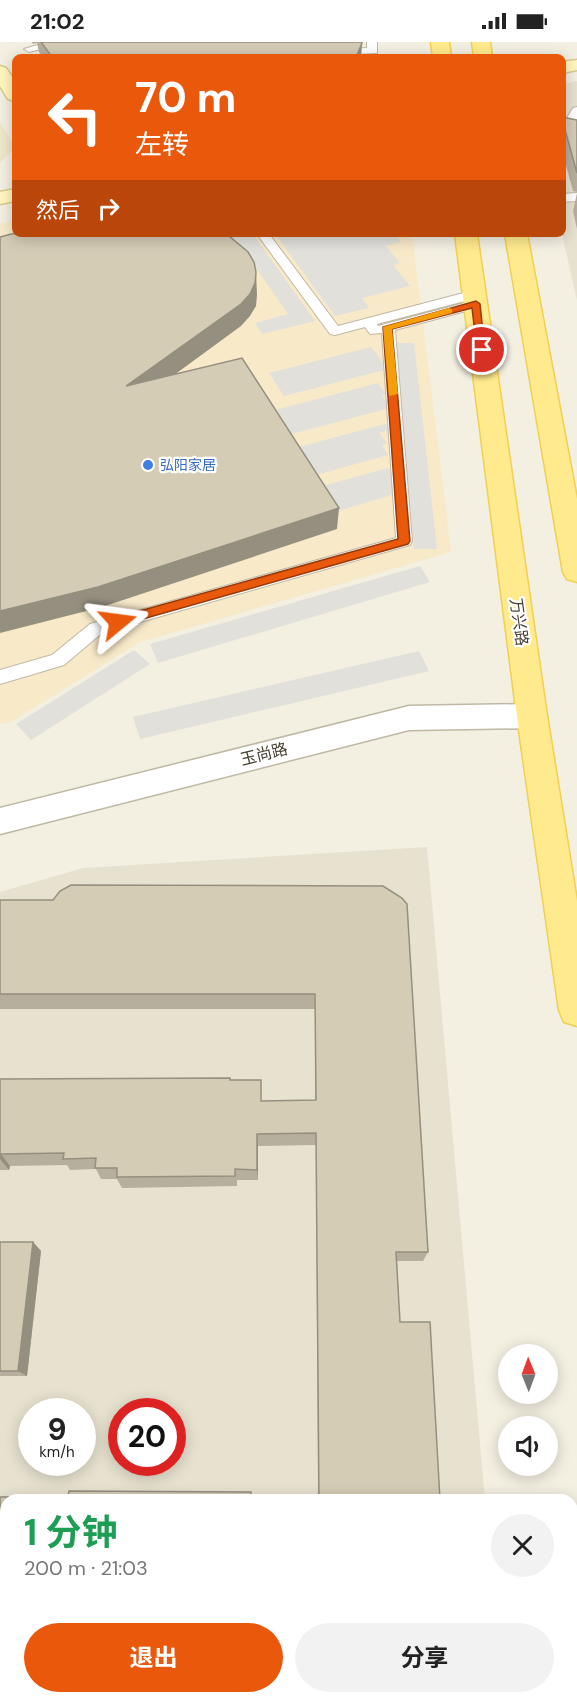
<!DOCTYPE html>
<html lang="zh">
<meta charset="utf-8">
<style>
:root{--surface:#fff;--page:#f2f2f2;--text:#222;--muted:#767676;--accent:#ea580c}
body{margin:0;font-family:"DM Sans","Noto Sans SC",sans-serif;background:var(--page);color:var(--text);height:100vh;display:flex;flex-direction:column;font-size:22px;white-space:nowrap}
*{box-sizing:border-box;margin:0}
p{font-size:20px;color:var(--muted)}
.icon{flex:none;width:33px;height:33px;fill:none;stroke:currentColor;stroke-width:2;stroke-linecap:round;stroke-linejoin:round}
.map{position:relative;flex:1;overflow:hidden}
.sheet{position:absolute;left:0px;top:1452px;width:578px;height:210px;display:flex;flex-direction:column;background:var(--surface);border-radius:18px 18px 0 0;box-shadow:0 3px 15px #0003}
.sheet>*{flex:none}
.banner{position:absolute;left:12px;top:12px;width:554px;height:183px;border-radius:9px;box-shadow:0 3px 15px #0003;background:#ea580c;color:#fff;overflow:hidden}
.needle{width:39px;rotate:359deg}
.controls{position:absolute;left:498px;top:1302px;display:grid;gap:12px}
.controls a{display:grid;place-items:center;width:60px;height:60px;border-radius:50%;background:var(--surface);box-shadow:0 3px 15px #0003;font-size:30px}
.speed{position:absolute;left:18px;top:1356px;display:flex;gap:12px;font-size:30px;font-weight:700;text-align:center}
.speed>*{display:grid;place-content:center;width:78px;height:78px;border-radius:50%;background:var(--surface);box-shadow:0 3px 15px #0003;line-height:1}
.speed small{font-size:15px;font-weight:400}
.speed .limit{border:9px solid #d22;background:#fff;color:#111}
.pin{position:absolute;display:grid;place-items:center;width:51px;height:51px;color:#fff;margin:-26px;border:3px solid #fff;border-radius:50%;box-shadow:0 2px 6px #0007}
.me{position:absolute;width:66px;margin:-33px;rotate:74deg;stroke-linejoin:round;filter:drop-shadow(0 0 4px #0008)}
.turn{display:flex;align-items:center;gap:21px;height:126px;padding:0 24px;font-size:27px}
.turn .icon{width:78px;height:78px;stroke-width:2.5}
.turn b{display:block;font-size:42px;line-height:51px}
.then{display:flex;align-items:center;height:57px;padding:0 24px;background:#0003;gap:12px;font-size:22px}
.round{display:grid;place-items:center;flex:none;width:63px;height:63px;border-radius:32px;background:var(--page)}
.headline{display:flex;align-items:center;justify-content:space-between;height:102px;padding:0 24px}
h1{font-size:36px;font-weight:700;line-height:45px;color:#1e9e55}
.cta{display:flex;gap:12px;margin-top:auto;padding:12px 24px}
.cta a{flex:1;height:69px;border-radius:36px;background:var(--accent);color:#fff;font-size:24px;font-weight:700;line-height:69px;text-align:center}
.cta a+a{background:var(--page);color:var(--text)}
.status{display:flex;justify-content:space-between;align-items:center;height:42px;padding:0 30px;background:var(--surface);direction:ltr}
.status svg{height:16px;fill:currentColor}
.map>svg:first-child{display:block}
.residential{fill:#e7e2cf;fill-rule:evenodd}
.commercial{fill:#f8e9c9}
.education{fill:#eee7c9}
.parking{fill:#e2e0db}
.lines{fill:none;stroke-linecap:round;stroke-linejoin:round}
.lane-casing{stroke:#bfb8a4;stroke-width:2}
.street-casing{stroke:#bfb8a4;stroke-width:3}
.secondary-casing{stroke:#d8cb8b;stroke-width:3}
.primary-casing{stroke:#f0d052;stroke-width:3}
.lane{fill:#fff;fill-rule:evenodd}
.street{fill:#fff;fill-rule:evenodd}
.secondary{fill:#fff6bf;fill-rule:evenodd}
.primary{fill:#ffea8e;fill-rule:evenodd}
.wall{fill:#b7af9d}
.shaded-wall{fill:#958f7f}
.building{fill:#d5ccb6;stroke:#958f7f;stroke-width:1.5}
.route{fill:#ea580c;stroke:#983908;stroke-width:1.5}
.slow{fill:#f59e0b}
.shop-dot{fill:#3f7fe0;stroke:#fff;stroke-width:2}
.labels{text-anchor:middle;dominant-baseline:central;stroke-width:4.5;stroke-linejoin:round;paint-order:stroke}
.far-shop-label{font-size:14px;fill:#366cbe;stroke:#fff;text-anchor:start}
.street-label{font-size:16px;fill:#453f32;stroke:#fff}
</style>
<div class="status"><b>21:02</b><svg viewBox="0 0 49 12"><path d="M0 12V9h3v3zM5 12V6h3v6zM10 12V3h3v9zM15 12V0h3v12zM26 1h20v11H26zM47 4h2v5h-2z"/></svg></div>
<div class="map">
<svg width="577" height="1662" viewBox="0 0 577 1662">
<rect width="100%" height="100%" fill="#f3efe1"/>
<path class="residential" d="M577,39v219l-15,-66 1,-150z
M427,805l58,653h-479v198h497l1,6h-504v-812l83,-24zM32,1370h50v50h-50zM122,1370h50v50h-50z"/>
<path class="commercial" d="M15,178v14h397l39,318 -311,90 -129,80 -11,2v-500z"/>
<path class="education" d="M0,80l15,25 -15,16z"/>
<path class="parking" d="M215,192h38l62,87 -53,13 -7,-11 33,-9 -52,-75 -15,3z
M275,192h119l7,8 -15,4 14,17 -7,2 17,21 -48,12 7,10 -34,8z
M394,301h20l23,206h-23z
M371,305l17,22 -104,27 -15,-23z
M378,341l8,11 -4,2 8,12 -106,28 -16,-24z
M385,382l4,6 -10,3 8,10 -5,2 6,10 -79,22 -18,-28z
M388,426l8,12 -6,2 8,11 -67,20 -16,-25z
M420,524l10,16 -272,81 -8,-19z
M134,608l16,14 -119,76 -15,-16z
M419,609l10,20 -289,68 -7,-22z"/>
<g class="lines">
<g class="lane-casing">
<path id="lane" d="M48,0h20l-39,10 -5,-3z
M367,0h10v11l-42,2 -5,-3 5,-3 32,-1z
M577,65v29h-3l-6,-3 -3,-12 8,-13z
M577,151v8l-15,1v-8z
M257,192h12l69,92 137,-36 7,4 -2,3 -103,27 1,2 98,-26 7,4 -2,3 -86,23 17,211 -2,4 -308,88 -38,32 -64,19v-14l52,-15 38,-31 306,-86 -14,-205 -12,1 -5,-7 -30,8 -5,-1z"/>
</g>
<g class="street-casing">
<path id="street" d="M532,662l11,4 4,8 -4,8 -11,4 -123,2 -409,104v-26l409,-102z"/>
</g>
<g class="secondary-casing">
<path id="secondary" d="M577,18v10l-15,3v-11z
M0,24l6,2 9,13v20l-7,-2 -8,-13z
M15,147v12l-15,3v-12z"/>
</g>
<g class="primary-casing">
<path id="primary" d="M431,0h18l2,15h-18z
M472,0h18l2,15h-18z
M455,192h22l70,482 30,185v125l-13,-4 -5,-12 -42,-294z
M505,192h22l50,265v83l-10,-3 -4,-7z"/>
</g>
<use href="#lane" class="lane"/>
<use href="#street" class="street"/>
<use href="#secondary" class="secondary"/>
<use href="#primary" class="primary"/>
</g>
<path class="wall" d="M32,0h330l-1,15h-319l-3,-5 -2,-9 -4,1z
M562,75l15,3v72l-4,-1 -11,-41z
M577,151v36l-4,-18z
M383,844l45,366 -5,9h-26l3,61 40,178h-122l-2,-355 -58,1v34h-21v6l-115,2 -5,-9h-16l-5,-10 -26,1 -3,-5 -57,1 -1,4h-9v-91l261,1v21l54,-1v-91h-315v-109h53z
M0,1200h33l8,9 -14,125h-27z"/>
<path class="shaded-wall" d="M362,1l-1,14h-8z
M256,230l1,23 -1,11 -6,10 -9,10 -112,82 -3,-22z
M339,466l-2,21 -235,78 -102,26v-22z
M257,1092l1,12v34l-1,-10z
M1,1112l9,12 -1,4 -9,-11z
M33,1200l8,9 -14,125 -9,-5z"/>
<path class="building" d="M41,0h321v1l-5,12 -4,2h-301z
M562,75l15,3v53l-15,-54z
M15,191v1h207l7,2 19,16 6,10 2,10 -1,11 -5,11 -9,10 -115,82 116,-28 97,150 -241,79 -98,24v-374z
M71,843l312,1 19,12 5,6 21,348h-32l4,70h30l10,178h-121l-3,-367 -59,1v36l-22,-1v7l-118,1v-9h-22l1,-10 -33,1 1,-6 -63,1 -1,5v-80l230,-1v2h31v21l55,-1 -1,-106h-315v-94h53l7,-9z
M0,1200h33l-15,129h-18z
M69,1449l182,1v8h-245v98h-6v-101l68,-1z
M321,1656h131l1,6h-132z"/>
<path class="route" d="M476,259l4,3 5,48 -8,-2 -5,-42 -80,21 18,212 -2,3 -290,82 -4,-1 -2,-3 6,-5 280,-78 -15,-212z"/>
<path class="slow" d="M449,266l3,1v4l-60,16 6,65 -9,2 -6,-69z"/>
<circle class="shop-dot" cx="148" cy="423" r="6"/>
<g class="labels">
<g class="far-shop-label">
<text x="160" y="423">弘阳家居</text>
</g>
<g class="street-label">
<text transform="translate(519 580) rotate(82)">万兴路</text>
<text transform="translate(264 712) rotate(-14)">玉尚路</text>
</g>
</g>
</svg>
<div class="controls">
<a><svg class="needle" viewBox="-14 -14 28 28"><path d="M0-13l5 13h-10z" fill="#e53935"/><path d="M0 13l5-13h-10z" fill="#767676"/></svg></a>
<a><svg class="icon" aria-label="sound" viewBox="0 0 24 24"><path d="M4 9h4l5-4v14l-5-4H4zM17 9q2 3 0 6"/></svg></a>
</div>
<div class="speed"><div>9<small>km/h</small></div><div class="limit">20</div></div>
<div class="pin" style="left:482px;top:308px;background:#d93025"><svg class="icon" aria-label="arrive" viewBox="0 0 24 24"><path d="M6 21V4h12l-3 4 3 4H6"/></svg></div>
<svg class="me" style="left:118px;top:580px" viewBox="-20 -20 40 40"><path d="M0-17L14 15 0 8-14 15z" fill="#ea580c" stroke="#fff" stroke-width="4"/></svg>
<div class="banner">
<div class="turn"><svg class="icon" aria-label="left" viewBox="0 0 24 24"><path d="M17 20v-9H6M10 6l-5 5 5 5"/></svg><div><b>70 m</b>左转</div></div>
<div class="then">然后<svg class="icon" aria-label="right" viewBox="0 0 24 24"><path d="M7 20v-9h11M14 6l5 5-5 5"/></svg></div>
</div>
<section class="sheet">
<div class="headline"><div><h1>1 分钟</h1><p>200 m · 21:03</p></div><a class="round"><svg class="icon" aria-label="close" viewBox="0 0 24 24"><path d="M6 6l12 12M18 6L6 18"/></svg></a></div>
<div class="cta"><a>退出</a><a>分享</a></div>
</section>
</div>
